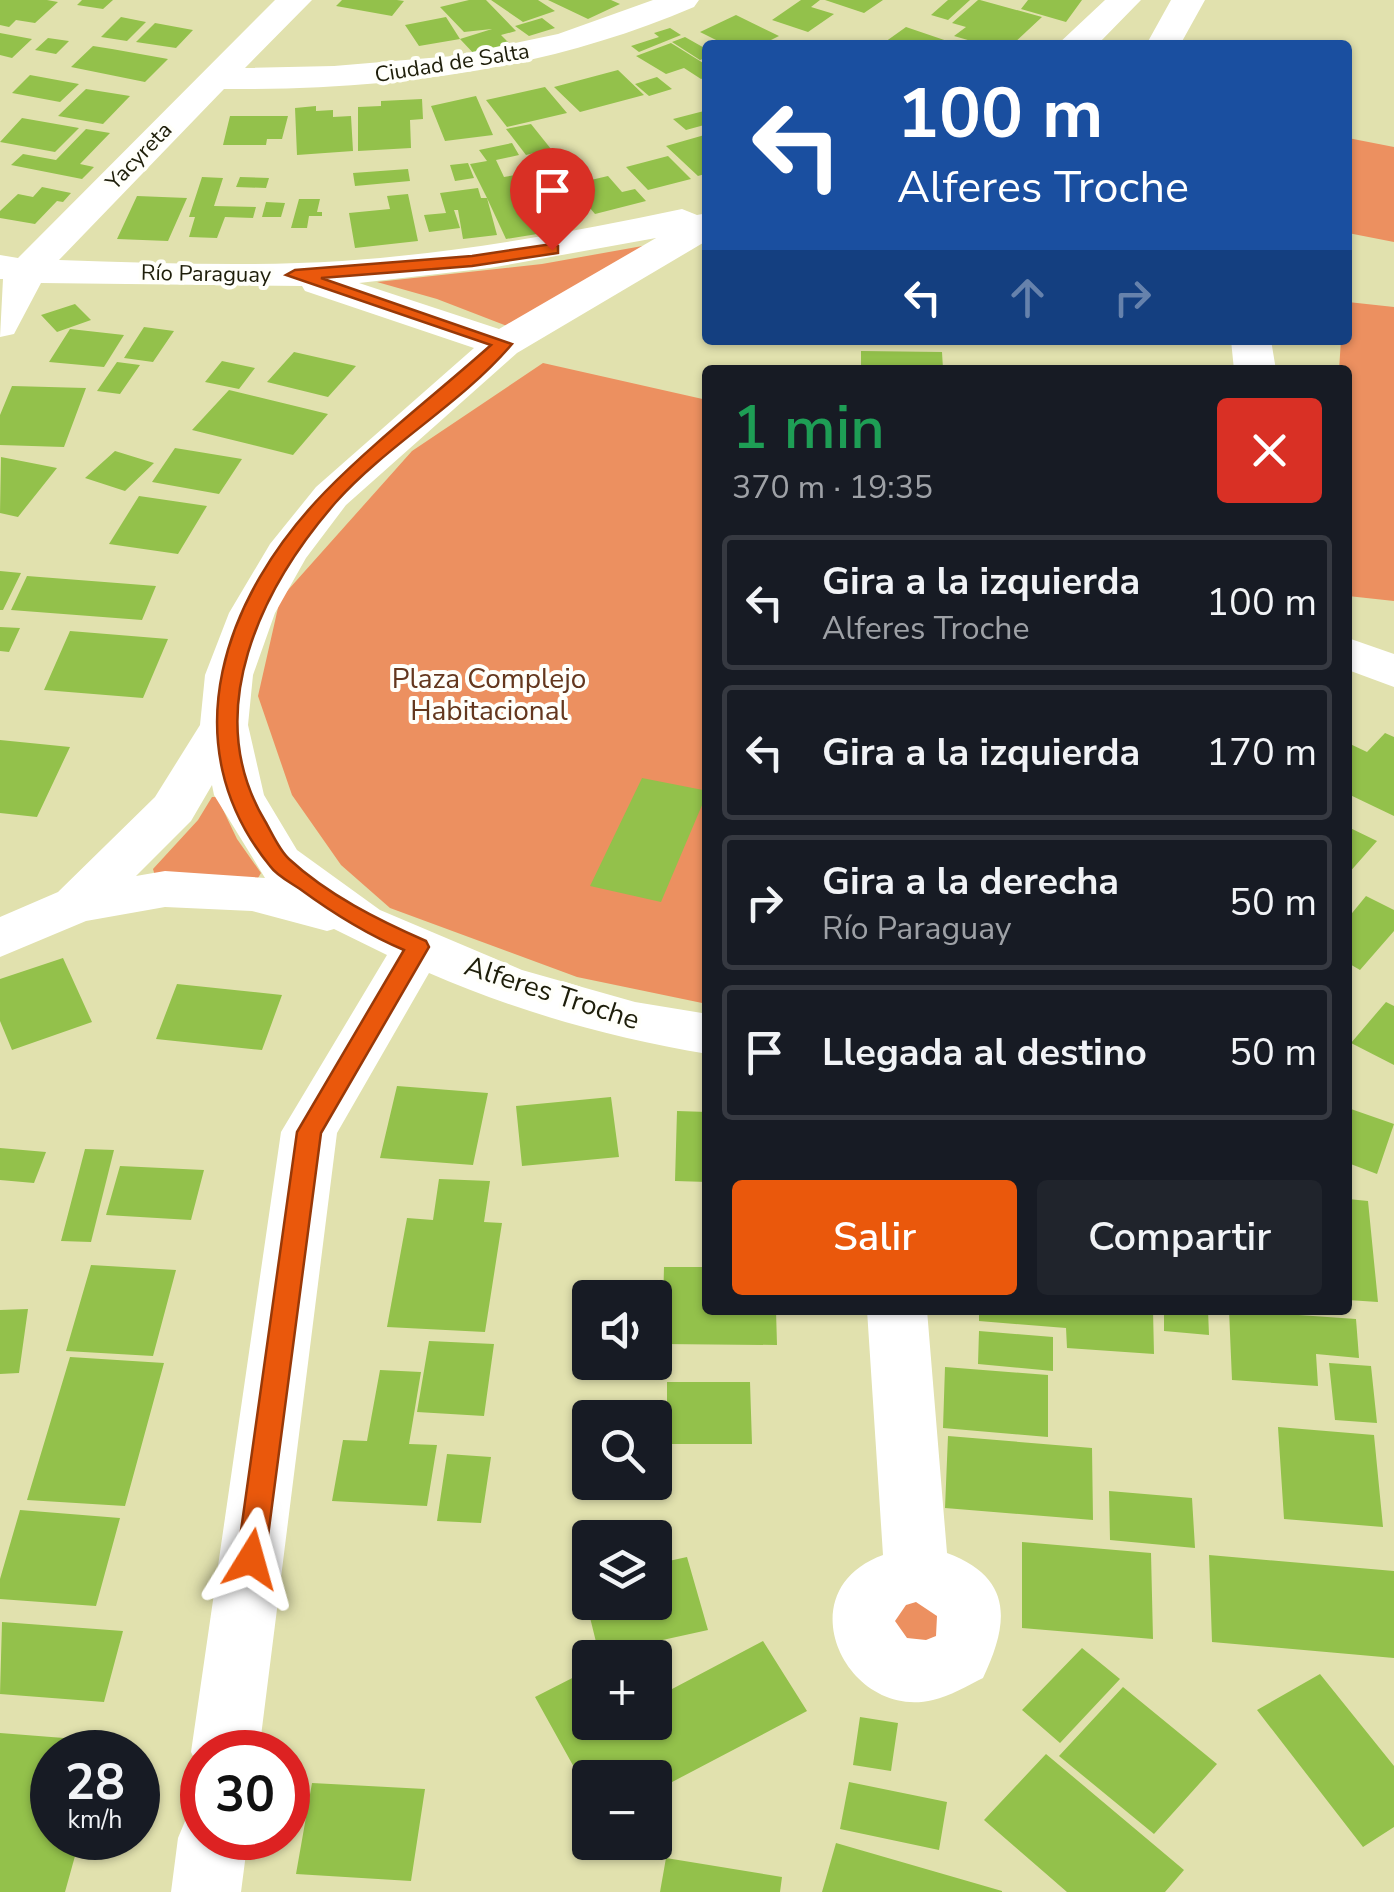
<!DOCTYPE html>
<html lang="es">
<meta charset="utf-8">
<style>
:root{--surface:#171b24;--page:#20242c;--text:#f1f3f6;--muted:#9ea1a6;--line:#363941;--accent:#ea580c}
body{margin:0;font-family:"Nunito Sans",sans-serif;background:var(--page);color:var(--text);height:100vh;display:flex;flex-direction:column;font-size:38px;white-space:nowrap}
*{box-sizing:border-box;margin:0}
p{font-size:32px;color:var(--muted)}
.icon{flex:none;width:55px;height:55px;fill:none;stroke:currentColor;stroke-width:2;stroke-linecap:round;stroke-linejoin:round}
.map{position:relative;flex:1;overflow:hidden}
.details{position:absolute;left:702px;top:365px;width:650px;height:950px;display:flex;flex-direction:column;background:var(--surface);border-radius:10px;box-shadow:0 2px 8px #0004}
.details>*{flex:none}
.banner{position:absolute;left:702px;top:40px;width:650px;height:305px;border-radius:10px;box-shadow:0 2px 8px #0004;background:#1a4fa0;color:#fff;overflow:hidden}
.fabs{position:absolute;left:572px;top:1280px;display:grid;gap:20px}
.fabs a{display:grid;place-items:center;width:100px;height:100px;border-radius:10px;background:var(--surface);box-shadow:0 2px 8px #0004;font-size:50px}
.speed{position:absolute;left:30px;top:1730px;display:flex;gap:20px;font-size:50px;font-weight:700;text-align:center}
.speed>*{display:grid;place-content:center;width:130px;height:130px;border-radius:50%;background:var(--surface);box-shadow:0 2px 8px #0004;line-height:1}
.speed small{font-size:25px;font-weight:400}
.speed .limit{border:15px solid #d22;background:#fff;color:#111}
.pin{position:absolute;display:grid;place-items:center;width:85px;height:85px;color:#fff;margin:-102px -42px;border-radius:50% 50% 50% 0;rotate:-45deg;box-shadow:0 0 10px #0007}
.pin .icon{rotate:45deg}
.me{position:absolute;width:110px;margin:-55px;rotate:8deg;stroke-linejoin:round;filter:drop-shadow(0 0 8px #0008)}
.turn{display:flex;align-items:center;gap:35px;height:210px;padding:0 30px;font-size:45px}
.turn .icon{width:130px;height:130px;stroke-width:2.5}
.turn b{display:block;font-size:70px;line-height:85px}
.lanes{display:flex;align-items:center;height:95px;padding:0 30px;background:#0003;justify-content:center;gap:50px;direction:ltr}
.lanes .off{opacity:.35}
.round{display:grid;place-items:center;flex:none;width:105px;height:105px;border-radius:10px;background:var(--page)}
.head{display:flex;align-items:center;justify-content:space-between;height:170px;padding:0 30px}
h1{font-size:60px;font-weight:600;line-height:75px;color:#1e9e55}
.cta{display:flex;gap:20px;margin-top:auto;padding:20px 30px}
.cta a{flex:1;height:115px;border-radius:10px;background:var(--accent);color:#fff;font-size:40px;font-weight:600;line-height:115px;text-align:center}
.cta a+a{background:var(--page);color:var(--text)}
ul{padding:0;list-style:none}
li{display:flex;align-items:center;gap:30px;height:135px;margin:0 20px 15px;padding:0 10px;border:5px solid var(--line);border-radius:10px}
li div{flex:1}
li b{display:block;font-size:38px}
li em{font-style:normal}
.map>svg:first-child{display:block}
.green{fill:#ec9060}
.building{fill:#93c14b}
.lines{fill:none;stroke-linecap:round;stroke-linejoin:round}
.minor{fill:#fff;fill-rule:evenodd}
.route{fill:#ea580c;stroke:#983908;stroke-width:2.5}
.labels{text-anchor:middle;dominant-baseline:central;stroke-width:8;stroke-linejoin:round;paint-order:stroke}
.far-street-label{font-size:22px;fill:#1e1e0a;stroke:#fffffa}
.park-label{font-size:28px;fill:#64371e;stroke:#fffffa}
.street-label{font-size:28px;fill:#1e1e0a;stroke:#fffffa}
</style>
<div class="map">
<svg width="1394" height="1892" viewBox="0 0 1394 1892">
<rect width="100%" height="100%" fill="#e1e1ae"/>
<path class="green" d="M1348,138l46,9v95l-46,-9z
M648,245l-141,81 -70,-27 -60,-17 165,-18z
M1348,302l46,5v294l-46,-5v-226h-9l2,-30h7z
M543,363l164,37v604l-130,-27 -187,-69 -49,-43 -49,-70 -34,-99 22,-97 132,-148z
M212,797h5l20,42 24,34 -3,5 -103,-2 -2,-7 45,-49z
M908,1596l46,30 -38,29 -29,-40z"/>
<path class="building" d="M0,0h47l11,2 -23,21 -19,-3 -7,7 -9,-2z
M82,0h31l-10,9 -26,-4z
M342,0h55l7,1 -12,15 -56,-10z
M469,0h17l30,31 -15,4 12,12 -37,9 -16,-17 32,-10 -28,3 -24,-25z
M491,0h47l17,11 -32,11z
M548,0h63l9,4 -32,15z
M801,0h19l-9,7 23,7 -26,18 -36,-12z
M825,0h58l-19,13z
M948,0h22l-22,20 -17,-5z
M978,0h2l62,17 -30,28h-27l-31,-9 12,-9 -14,-4z
M1028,0h54l-16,22 -45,-13z
M736,15l43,21 -18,9h-35l-26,-13z
M121,17l25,5 -19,19 -26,-4z
M446,17l14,22 -41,7 -14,-21z
M542,18l13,10 -26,8 -14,-10z
M155,23l38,7 -17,18 -40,-6z
M906,27l50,17v1h-69l-2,-3z
M670,28l11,7 -42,17 -8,-6 28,-9 -5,-4z
M0,33l32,6 -20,19 -12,-3z
M685,37l23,13v7l-8,3 -28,-18z
M48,38l21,3 -13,13 -21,-4z
M671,43l37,23v11l-7,2 -17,-11 -18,6 -30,-18z
M93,46l19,3 56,10 -23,23 -74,-15z
M618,70l26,25 -64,17 -26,-25z
M30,75l49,9 -19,18 -48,-9z
M657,77l15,12 -23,7 -14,-12z
M545,87l22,26 -60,14 -21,-27z
M86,89l44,7 -27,28 -45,-8z
M476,96l17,39 -48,6 -14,-35z
M422,99l1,20 -13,1 1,28 -53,3v-44l23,-1v-5z
M316,106v5l17,-1v7l18,-1 2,35 -56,4 -2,-47z
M704,111l4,13 -22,6 -13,-11z
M230,116h58l-6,23h-15l-1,6h-43z
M22,118l57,10 -24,24 -55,-10z
M531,124l20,25 -25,6 -20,-26z
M86,129l24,4 -30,31 14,3 -12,12 -71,-14 12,-11 33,6z
M708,134v39l-10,3 -32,-30z
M512,143l7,12 -23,5 8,17 35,-6 8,17 5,-1 22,41 -68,11 -19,-41 10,37 -34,4 -5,-29h-4l6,18 -31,4 -5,-17 22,-2 -6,-20 38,-5 3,10h6l-17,-34 17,-3 -8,-11z
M668,156l23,23 -43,11 -22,-23z
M468,163l6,15 -19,3 -5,-16z
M408,169l2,12 -55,5 -2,-13z
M608,176l14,16 13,-3 11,12 -51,13 -11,-13 -9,2 -14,-16z
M202,177l21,1 -9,28 42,1 -3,11 -28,-1 -8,21 -28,-1 6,-20h-6z
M240,177l29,1 -3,10 -30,-1z
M42,187l29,6 -8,9 -6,-1 -22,23 -35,-6v-7l18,-17 15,3z
M408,194l10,47 -63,7 -6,-35 41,-4 -3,-13z
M137,196l50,2 -19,43 -51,-2z
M299,199h21l-3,13h5v4h-13l-2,12h-16z
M266,202l19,1 -4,14h-19z
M75,304l16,16 -34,12 -16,-17z
M144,327l30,4 -21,31 -29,-4z
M70,329l54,6 -20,32 -55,-5z
M861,351l81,1 1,17 -82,-2z
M294,352l62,14 -28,31 -61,-15z
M222,361l33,7 -16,21 -34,-7z
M117,362l23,3 -20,29 -23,-3z
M12,386l74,2 -22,59 -64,-2v-30z
M229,390l99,24 -35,41 -101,-25z
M175,448l67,11 -23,35 -67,-12z
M115,451l39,12 -29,28 -40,-13z
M1,457l56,11 -39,49 -18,-4z
M139,496l68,10 -29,48 -69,-10z
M0,571l21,2 -18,37h-3z
M27,576l129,10 -14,34 -131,-10z
M0,627l20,1 -11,24 -9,-1z
M70,631l98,8 -25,59 -99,-8z
M1385,733l9,4v79l-46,-22v-51l19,9z
M0,740l70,7 -33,70 -37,-4z
M642,778l66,13 -47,111 -71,-16z
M1348,827l29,14 -29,33z
M1366,896l28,14v21l-34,39 -12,-7v-45z
M63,958l29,64 -80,28 -12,-29v-42z
M177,984l105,11 -20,55 -106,-11z
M1386,1002l8,4v59l-43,-22z
M397,1086l91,7 -15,72 -93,-7z
M611,1097l8,60 -97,9 -6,-60z
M1348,1108l46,16 -17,50 -29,-11z
M677,1111l31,1v70l-33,-1z
M0,1148l46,4 -12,31 -34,-3z
M85,1149l29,1 -23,92 -30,-1z
M120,1166l84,4 -13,50 -85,-5z
M439,1179l51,2 -6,41 18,1 -17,109 -98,-5 20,-109 26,2z
M1348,1199l20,2 10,101 -30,-2z
M91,1265l85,5 -23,86 -87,-5z
M664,1267h44v43h68l1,35 -115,-1z
M28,1309l-9,64 -19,1v-64z
M979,1310h174l1,44 -87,-6 -1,-20 -87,-7z
M1164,1310h44l1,25 -45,-4z
M1229,1310l127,9 3,39 -43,-4 2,32 -86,-6z
M979,1331l74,6v34l-75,-7z
M429,1341l65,3 -10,72 -67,-4z
M70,1357l94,6 -39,143 -98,-6z
M1329,1363l42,3 6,57 -42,-3z
M945,1367l103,8v62l-105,-9z
M380,1370l41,2 -12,72 28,1 -10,61 -95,-5 11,-61 24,1z
M667,1382h83l2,62h-85z
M1278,1427l96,8 9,92 -99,-8z
M948,1436l144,12 1,72 -148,-12z
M447,1454l44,3 -10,66 -44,-2z
M1109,1491l83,7 3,50 -85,-8z
M20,1510l100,8 -24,88 -96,-7v-20z
M1022,1542l129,11 2,86 -131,-11z
M1209,1555l185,16v87l-182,-16z
M687,1557l21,73 -109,24 -18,-73 9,-2v23h65v-38z
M2,1622l121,9 -19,71 -104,-8z
M763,1641l44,70 -152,80v-13h-65v18l-55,-99 55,-28v53h65v-24z
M1082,1648l38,31 -60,64 -38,-33z
M1320,1674l74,92v61l-31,20 -106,-137z
M1123,1687l94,77 -63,70 -95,-78z
M860,1717l38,6 -7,48 -38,-6z
M0,1733l115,9 -3,10h-60v86h28l-15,54h-65z
M1046,1754l138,116 -19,22h-98l-83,-72z
M849,1782l98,20 -8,48 -99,-21z
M312,1783l113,6 -14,92 -115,-7z
M836,1843l166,48v1h-180z
M666,1858l116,19 -2,15h-120z"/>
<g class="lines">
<path class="minor" d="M275,0h37l-67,68 89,-2 119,-10 105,-22 95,-34h46l-5,7c-152,65 -307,83 -470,82l-165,171c95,3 189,7 283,1 115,-8 228,-28 340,-52l15,6 11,-2v27l-191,113 -171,152 -40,53 -31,55 -22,62 -5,50 16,70 33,55 83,60 142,60 113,32 73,12v40c-96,-16 -190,-42 -279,-81l-92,160 -78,619h-57v23l-11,-23 90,-620 106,-177 -53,-26 -7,2 -75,-20 -87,-4 -79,14 -86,36v-40l58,-25 97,-95 45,-72 5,-50 24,-62 41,-69 46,-57 158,-139 -169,-57 -3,-5 -261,-3 -27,51 -14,3 3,-58h-3v-24l18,3zM656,238l-157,91 -140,-46 131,-15zM212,785l2,10 51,83 -100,-7 -29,5 55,-55z
M1105,0h36l-44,45h-40z
M1171,0h34l-25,45h-34z
M1231,340h40l5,30h-42z
M1348,638l46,16v33l-46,-17z
M867,1310h60l20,243c67,25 62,70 36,125 -16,8 -33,18 -50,22 -86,21 -149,-109 -50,-145zM916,1602l21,14 -1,20 -10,4 -19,-2 -12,-17 11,-16z
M202,1809v29h46l-7,54h-70l7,-54 10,-24z"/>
</g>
<path class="route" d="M552,244l6,2v7l-86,13 -151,12 191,66c-51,60 -124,100 -176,158 -75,86 -136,210 -71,319 7,12 14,29 24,38 39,36 89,61 137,82l3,6 -108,186 -56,426 -4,8 -10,4 -10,-4 -4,-8 60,-427 107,-182c-38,-16 -70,-36 -104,-61 -10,-7 -23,-13 -30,-23 -100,-123 -45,-271 55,-374 51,-52 111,-98 166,-147l-205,-70 9,-5 177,-14z"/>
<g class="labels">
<g class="far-street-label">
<text transform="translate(452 63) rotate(-9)">Ciudad de Salta</text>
<text transform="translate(139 156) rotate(-46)">Yacyreta</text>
<text transform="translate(206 274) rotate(1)">Río Paraguay</text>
</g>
<g class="park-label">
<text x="489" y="679">Plaza Complejo<tspan x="489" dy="32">Habitacional</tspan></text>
</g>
<g class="street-label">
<text transform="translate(552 993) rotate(18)">Alferes Troche</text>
</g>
</g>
</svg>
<div class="fabs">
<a><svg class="icon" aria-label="sound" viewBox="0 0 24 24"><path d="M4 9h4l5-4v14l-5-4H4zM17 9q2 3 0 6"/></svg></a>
<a><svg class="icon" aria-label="search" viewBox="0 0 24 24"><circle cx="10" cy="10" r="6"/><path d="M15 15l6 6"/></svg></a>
<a><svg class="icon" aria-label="layers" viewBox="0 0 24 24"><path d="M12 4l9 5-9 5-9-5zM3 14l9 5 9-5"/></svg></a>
<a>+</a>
<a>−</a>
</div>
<div class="speed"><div>28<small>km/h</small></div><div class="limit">30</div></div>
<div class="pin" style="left:552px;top:250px;background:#d93025"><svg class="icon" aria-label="arrive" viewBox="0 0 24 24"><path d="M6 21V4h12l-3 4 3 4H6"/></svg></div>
<svg class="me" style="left:251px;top:1559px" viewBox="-20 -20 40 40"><path d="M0-17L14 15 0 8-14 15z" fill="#ea580c" stroke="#fff" stroke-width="4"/></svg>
<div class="banner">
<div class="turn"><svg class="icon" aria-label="left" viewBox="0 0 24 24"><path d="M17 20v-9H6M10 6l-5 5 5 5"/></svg><div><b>100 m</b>Alferes Troche</div></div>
<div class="lanes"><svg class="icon" aria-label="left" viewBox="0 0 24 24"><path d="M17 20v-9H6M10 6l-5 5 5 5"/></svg><svg class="icon off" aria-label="ahead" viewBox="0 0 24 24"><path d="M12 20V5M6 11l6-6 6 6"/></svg><svg class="icon off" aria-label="right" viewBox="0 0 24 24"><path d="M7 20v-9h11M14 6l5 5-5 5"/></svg></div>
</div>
<section class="details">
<div class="head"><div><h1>1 min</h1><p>370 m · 19:35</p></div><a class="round" style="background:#d93025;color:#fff"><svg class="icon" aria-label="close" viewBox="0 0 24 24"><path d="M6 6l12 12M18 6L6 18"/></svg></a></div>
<ul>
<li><svg class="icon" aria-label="left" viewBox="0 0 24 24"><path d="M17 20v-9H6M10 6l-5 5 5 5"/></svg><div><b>Gira a la izquierda</b><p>Alferes Troche</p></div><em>100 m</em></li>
<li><svg class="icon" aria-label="left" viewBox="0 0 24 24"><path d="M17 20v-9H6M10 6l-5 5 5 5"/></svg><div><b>Gira a la izquierda</b></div><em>170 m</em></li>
<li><svg class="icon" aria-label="right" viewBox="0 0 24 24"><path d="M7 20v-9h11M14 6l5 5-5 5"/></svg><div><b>Gira a la derecha</b><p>Río Paraguay</p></div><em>50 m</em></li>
<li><svg class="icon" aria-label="arrive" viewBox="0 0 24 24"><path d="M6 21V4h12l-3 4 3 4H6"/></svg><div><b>Llegada al destino</b></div><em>50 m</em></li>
</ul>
<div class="cta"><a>Salir</a><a>Compartir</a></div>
</section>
</div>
